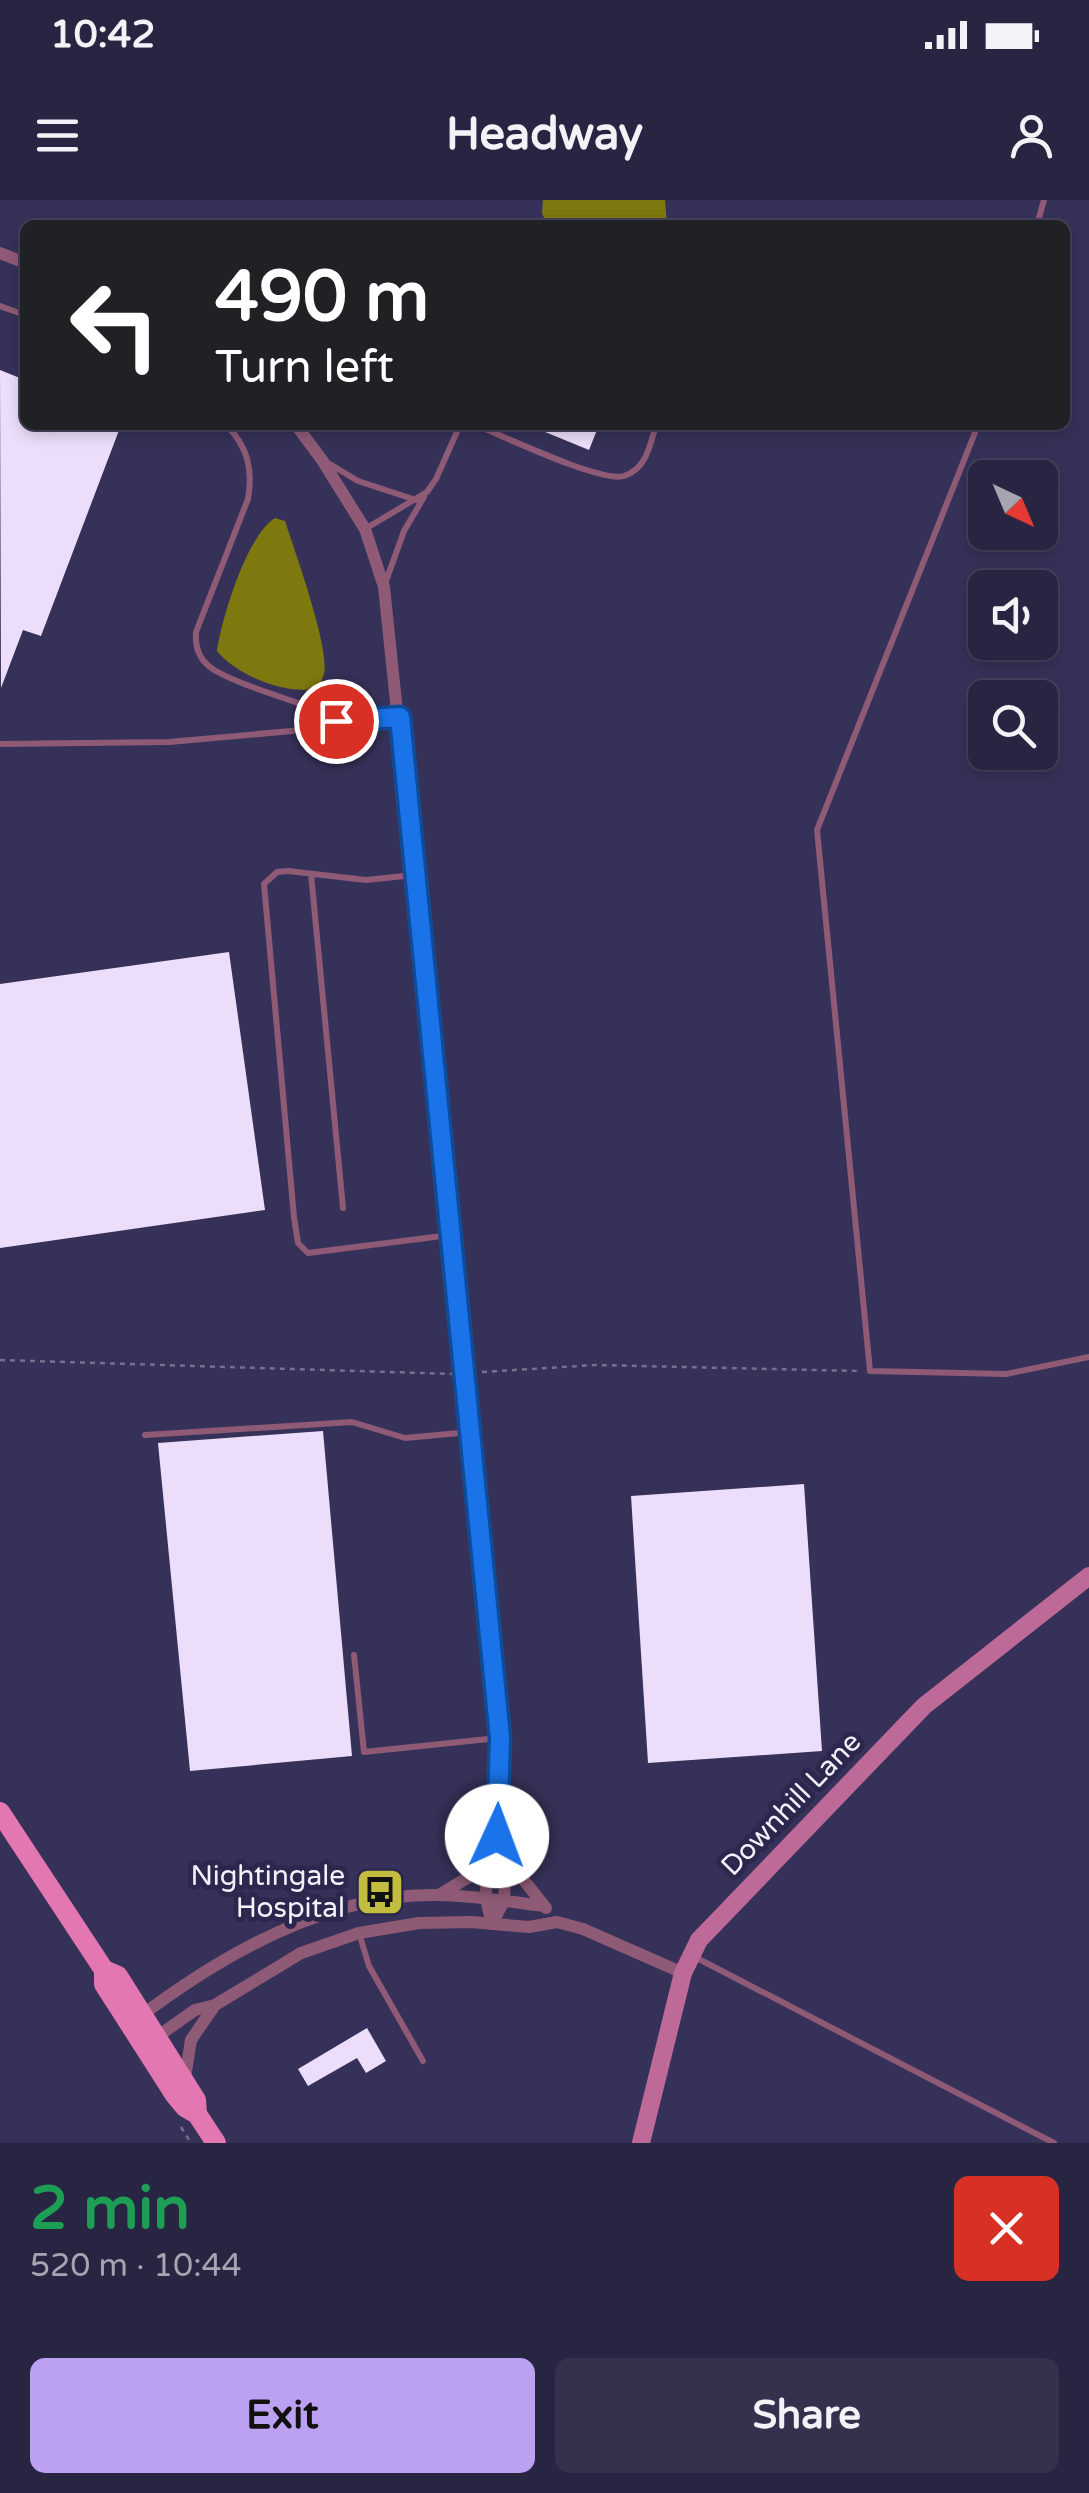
<!DOCTYPE html>
<meta charset="utf-8">
<style>
:root{--surface:#282542;--page:#34314d;--text:#f1f3f6;--muted:#a5a5b2;--line:#44425b;--accent:#bca0f2}
body{margin:0;font-family:"Varela Round",sans-serif;background:var(--page);color:var(--text);height:100vh;display:flex;flex-direction:column;font-size:38px;white-space:nowrap}
*{box-sizing:border-box;margin:0}
p{font-size:32px;color:var(--muted)}
.icon{flex:none;width:55px;height:55px;fill:none;stroke:currentColor;stroke-width:2;stroke-linecap:round;stroke-linejoin:round}
.map{position:relative;height:1943px;overflow:hidden}
.sheet{display:flex;flex-direction:column;background:var(--surface);flex:1}
.sheet>*{flex:none}
.guide{position:absolute;left:20px;top:20px;width:1050px;height:210px;border-radius:15px;box-shadow:0 5px 15px #0003,0 0 0 2px var(--line);background:#202124;color:#fff;overflow:hidden}
.needle{width:65px;rotate:136deg}
.controls{position:absolute;left:968px;top:260px;display:grid;gap:20px}
.controls a{display:grid;place-items:center;width:90px;height:90px;border-radius:15px;background:var(--surface);box-shadow:0 5px 15px #0003,0 0 0 2px var(--line);font-size:50px}
.pin{position:absolute;display:grid;place-items:center;width:85px;height:85px;color:#fff;margin:-42px;border:5px solid #fff;border-radius:50%;box-shadow:0 2px 10px #0007}
.me{position:absolute;width:110px;margin:-55px;rotate:2deg;stroke-linejoin:round;filter:drop-shadow(0 0 8px #0008)}
.turn{display:flex;align-items:center;gap:35px;height:210px;padding:0 30px;font-size:45px}
.turn .icon{width:130px;height:130px;stroke-width:2.5}
.turn b{display:block;font-size:70px;line-height:85px}
.round{display:grid;place-items:center;flex:none;width:105px;height:105px;border-radius:15px;background:var(--page)}
.headline{display:flex;align-items:center;justify-content:space-between;height:170px;padding:0 30px}
h1{font-size:60px;font-weight:700;line-height:75px;color:#1e9e55}
.cta{display:flex;gap:20px;margin-top:auto;padding:20px 30px}
.cta a{flex:1;height:115px;border-radius:15px;background:var(--accent);color:#111;font-size:40px;font-weight:700;line-height:115px;text-align:center}
.cta a+a{background:var(--page);color:var(--text)}
.status{display:flex;justify-content:space-between;align-items:center;height:70px;padding:0 50px;background:var(--surface);direction:ltr}
.status svg{height:28px;fill:currentColor}
header{display:flex;justify-content:space-between;align-items:center;height:130px;padding:0 30px;background:var(--surface);font-size:45px;font-weight:700}
.map>svg:first-child{display:block}
.water{fill:#7d790e}
.building{fill:#ecdefa}
.lines{fill:none;stroke-linecap:round;stroke-linejoin:round}
.path{stroke:#74718e;stroke-width:2.5;stroke-dasharray:5 5;stroke-linecap:butt}
.lane{stroke:#8f5a76;stroke-width:6}
.street{stroke:#8f5a76;stroke-width:12}
.secondary{stroke:#be6a98;stroke-width:18}
.primary{stroke:#e377b2;stroke-width:20}
.route-casing{stroke:#114b97;stroke-width:25}
.route{stroke:#1a73e8;stroke-width:18}
.labels{text-anchor:middle;dominant-baseline:central;stroke-width:10;stroke-linejoin:round;paint-order:stroke}
.street-label{font-size:28px;fill:#f2f2fc;stroke:#2c274d}
.poi-label{font-size:28px;fill:#f2f2fc;stroke:#2c274d;text-anchor:end}
</style>
<div class="status"><b>10:42</b><svg viewBox="0 0 49 12"><path d="M0 12V9h3v3zM5 12V6h3v6zM10 12V3h3v9zM15 12V0h3v12zM26 1h20v11H26zM47 4h2v5h-2z"/></svg></div>
<header><svg class="icon" aria-label="menu" viewBox="0 0 24 24"><path d="M4 6h16M4 12h16M4 18h16"/></svg>Headway<svg class="icon" aria-label="person" viewBox="0 0 24 24"><circle cx="12" cy="8" r="4"/><path d="M4 21q1-7 8-7t8 7"/></svg></header>
<div class="map">
<svg width="1089" height="1943" viewBox="0 0 1089 1943">
<rect width="100%" height="100%" fill="#363158"/>
<path class="water" d="M543,0h122l2,25h-120l-5,-12z
M275,318l10,3c9,28 45,127 39,152 -1,6 -4,10 -7,15 -30,8 -81,-13 -100,-37 5,-34 29,-114 58,-133z"/>
<path class="building" d="M0,170l25,10v45h96l-80,211 -18,-6 -22,58z
M528,225h71l-10,25z
M229,752l36,258 -265,38v-264z
M323,1231l29,325 -162,15 -32,-328z
M804,1284l18,267 -174,12 -17,-267z
M367,1828l19,33 -20,12 -9,-15 -49,28 -10,-17z"/>
<g class="lines">
<path class="path" d="M0,1160l454,14
M482,1172l114,-7 263,6
M181,1927l10,16"/>
<path class="lane" d="M1037,25l7,-25
M0,106l25,9
M226,225c22,21 27,45 22,74l-52,133c-1,14 2,26 14,35 19,15 85,34 111,44l15,10
M476,225c27,11 125,58 148,51 23,-7 26,-32 32,-51
M978,225l-161,405 53,541 136,3 83,-17
M328,263l30,18 58,19
M365,329l62,-37 9,-13 24,-54
M386,381l18,-50 20,-34
M0,544l169,-2 156,-14 11,-7 63,-4
M311,674l32,334
M414,675l-48,5 -78,-9 -11,1 -13,12 30,333 4,26 10,10 142,-18
M145,1235l207,-13 53,16 65,-6
M354,1455l10,97 134,-14
M359,1733l10,33 54,95
M693,1756l361,187"/>
<path class="street" d="M0,53l25,10
M296,225l26,35 43,69 19,58 82,786 34,365 -3,98 -10,21 -20,21 -28,17
M497,1636l18,33 31,39
M487,1657l-1,42 6,25
M492,1724l12,-23 2,-46
M137,1819c84,-64 191,-126 300,-124 35,0 72,7 107,11
M151,1841l44,-31 20,-5 86,-52 58,-20 60,-10 52,-1 58,5 28,-5 26,7 100,44
M185,1878l6,-38 24,-35"/>
<path class="secondary" d="M641,1943l42,-170 16,-33 225,-234 165,-130"/>
<path class="primary" d="M0,1612l104,158v14l71,111 10,12 12,7
M104,1770l14,6 78,124 1,14 19,29"/>
</g>
<g class="lines">
<g class="route-casing">
<path id="route" d="M336,521l64,-4 100,1021 -3,98"/>
</g>
<use href="#route" class="route"/>
</g>
<defs>
<g id="bus-square" transform="scale(2.5)"><rect x="-9" y="-9" width="18" height="18" rx="4" fill="#c2bd3f" stroke="#2c274d"/><path d="M-5-6H5V4H4V6H2V4H-2V6H-4V4H-5ZM-3.5-4V0h7V-4ZM-3.5 1.2v1.5H-2V1.2ZM2 1.2v1.5H3.5V1.2Z" fill="#111"/></g>
</defs>
<g fill-rule="evenodd">
<use href="#bus-square" x="380" y="1692"/>
</g>
<g class="labels">
<g class="street-label">
<text transform="translate(791 1604) rotate(-46)">Downhill Lane</text>
</g>
<g class="poi-label">
<text x="345" y="1676">Nightingale<tspan x="345" dy="32">Hospital</tspan></text>
</g>
</g>
</svg>
<div class="controls">
<a><svg class="needle" viewBox="-14 -14 28 28"><path d="M0-13l5 13h-10z" fill="#e53935"/><path d="M0 13l5-13h-10z" fill="#a5a5b2"/></svg></a>
<a><svg class="icon" aria-label="sound" viewBox="0 0 24 24"><path d="M4 9h4l5-4v14l-5-4H4zM17 9q2 3 0 6"/></svg></a>
<a><svg class="icon" aria-label="search" viewBox="0 0 24 24"><circle cx="10" cy="10" r="6"/><path d="M15 15l6 6"/></svg></a>
</div>
<div class="pin" style="left:336px;top:521px;background:#d93025"><svg class="icon" aria-label="arrive" viewBox="0 0 24 24"><path d="M6 21V4h12l-3 4 3 4H6"/></svg></div>
<svg class="me" style="left:497px;top:1636px" viewBox="-20 -20 40 40"><circle r="19" fill="#fff"/><path d="M0-13L10 11 0 6-10 11z" fill="#1a73e8"/></svg>
<div class="guide">
<div class="turn"><svg class="icon" aria-label="left" viewBox="0 0 24 24"><path d="M17 20v-9H6M10 6l-5 5 5 5"/></svg><div><b>490 m</b>Turn left</div></div>
</div>
</div>
<section class="sheet">
<div class="headline"><div><h1>2 min</h1><p>520 m · 10:44</p></div><a class="round" style="background:#d93025;color:#fff"><svg class="icon" aria-label="close" viewBox="0 0 24 24"><path d="M6 6l12 12M18 6L6 18"/></svg></a></div>
<div class="cta"><a>Exit</a><a>Share</a></div>
</section>
